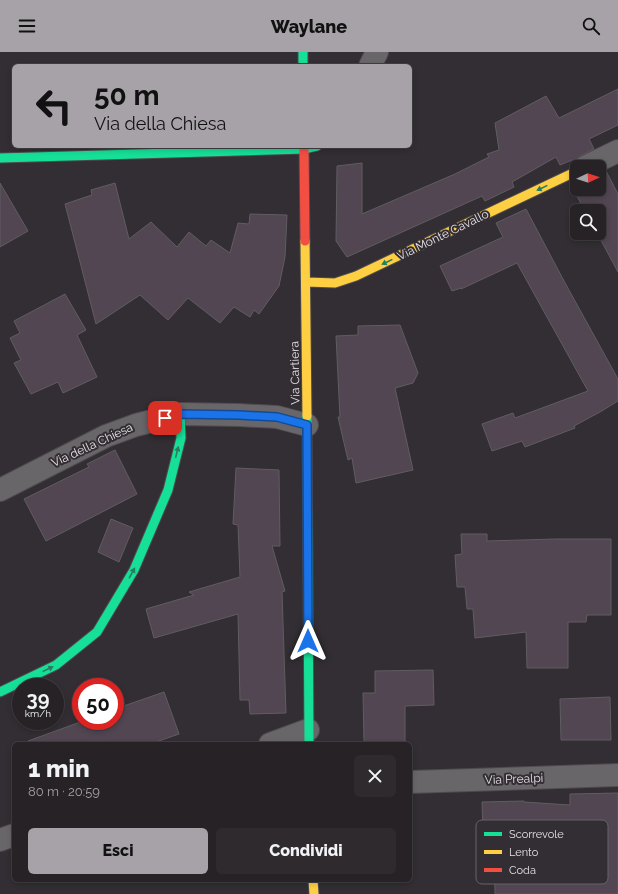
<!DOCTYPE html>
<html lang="it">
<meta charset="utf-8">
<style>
:root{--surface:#262226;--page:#2e2a2e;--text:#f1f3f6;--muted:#a4a4a7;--line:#423f43;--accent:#a6a2a7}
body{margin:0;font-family:Raleway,sans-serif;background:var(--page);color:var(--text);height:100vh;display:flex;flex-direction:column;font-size:15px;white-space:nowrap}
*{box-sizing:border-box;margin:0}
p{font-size:13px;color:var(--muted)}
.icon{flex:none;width:22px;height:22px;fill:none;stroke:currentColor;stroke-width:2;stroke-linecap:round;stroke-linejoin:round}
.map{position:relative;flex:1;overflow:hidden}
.drawer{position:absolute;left:12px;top:690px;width:400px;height:140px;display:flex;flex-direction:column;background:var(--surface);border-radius:6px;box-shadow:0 2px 6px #0003,0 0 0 1px var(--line)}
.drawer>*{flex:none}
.hud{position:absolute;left:12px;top:12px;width:400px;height:84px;border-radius:6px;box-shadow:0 2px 6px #0003,0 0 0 1px var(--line);background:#a6a2a7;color:#111;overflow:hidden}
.needle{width:26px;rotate:86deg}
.buttons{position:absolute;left:570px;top:108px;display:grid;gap:8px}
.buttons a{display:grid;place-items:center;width:36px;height:36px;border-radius:6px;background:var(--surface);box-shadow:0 2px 6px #0003,0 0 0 1px var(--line);font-size:20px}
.speed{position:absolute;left:12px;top:626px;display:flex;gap:8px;font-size:20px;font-weight:700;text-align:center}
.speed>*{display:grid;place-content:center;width:52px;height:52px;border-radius:50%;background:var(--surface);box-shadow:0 2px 6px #0003,0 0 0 1px var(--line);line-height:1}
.speed small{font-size:10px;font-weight:400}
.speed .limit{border:6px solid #d22;background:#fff;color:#111}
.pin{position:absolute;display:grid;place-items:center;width:34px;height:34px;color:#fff;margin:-17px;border-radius:8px;box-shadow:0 2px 6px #0006}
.me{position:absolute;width:44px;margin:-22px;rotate:0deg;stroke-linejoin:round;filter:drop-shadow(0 0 3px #0008)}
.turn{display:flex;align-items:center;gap:14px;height:84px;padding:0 16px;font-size:18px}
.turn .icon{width:52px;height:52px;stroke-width:2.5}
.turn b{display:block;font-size:28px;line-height:34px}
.round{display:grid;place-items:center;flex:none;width:42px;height:42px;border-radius:6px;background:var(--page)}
.overview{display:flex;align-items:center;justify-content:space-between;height:68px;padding:0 16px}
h1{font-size:24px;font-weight:800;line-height:30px}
.button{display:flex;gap:8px;margin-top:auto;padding:8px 16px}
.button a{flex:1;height:46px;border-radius:6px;background:var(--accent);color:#111;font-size:16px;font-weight:800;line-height:46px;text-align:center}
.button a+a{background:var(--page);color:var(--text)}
header{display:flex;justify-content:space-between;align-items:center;height:52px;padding:0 16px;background:var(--accent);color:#111;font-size:18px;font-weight:800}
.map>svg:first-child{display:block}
.building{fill:#514652;stroke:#605d61}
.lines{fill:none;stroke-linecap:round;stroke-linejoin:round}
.street-casing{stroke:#4e4b4f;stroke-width:24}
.fast-casing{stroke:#4e4b4f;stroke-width:11}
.slow-casing{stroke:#4e4b4f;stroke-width:11}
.jam-casing{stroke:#4e4b4f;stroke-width:11}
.street{stroke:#696669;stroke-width:22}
.fast{stroke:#16e098;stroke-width:9}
.slow{stroke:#ffcf43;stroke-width:9}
.jam{stroke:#f24e42;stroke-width:9}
.oneway{fill:#267e61}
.route-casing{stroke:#114b97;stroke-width:10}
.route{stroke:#1a73e8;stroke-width:7}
.labels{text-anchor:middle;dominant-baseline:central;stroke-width:4;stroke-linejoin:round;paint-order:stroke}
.street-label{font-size:12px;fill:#e5e1e5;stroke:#332d34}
.key{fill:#332d34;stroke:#686369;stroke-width:1}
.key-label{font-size:11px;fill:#e5e1e5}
</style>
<header><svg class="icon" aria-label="menu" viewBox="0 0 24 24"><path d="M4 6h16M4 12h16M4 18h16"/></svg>Waylane<svg class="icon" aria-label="search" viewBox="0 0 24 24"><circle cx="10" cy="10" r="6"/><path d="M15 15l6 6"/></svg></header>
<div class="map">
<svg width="618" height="842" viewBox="0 0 618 842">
<rect width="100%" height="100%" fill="#322e33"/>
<path class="building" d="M618,37v36l-29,14 5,10 -14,7 -4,3 -4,1 -12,5 -4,-8 -44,25 2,5 -29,14 -3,-5 -135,61 -11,-16 1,-75 25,-3v51l93,-40 34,-17 -2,-3 12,-4 -4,-27 51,-27 13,22z
M606,119l12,23v78l-21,-39h2v-22h-14l-13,-24 5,-2v4h22v-15z
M0,131l28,48 -28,16z
M115,131l14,56 22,-17 26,25 12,-15 17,14 5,-6 19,13 8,-30 11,1 1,-10 37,1 -2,42 -6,29 -20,28 -5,-4 -4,7 -16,-10 -14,16 -32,-25 -20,22 -28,-25 -44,29 -31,-120 27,-9 -1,-5z
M526,157l38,72 54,98v22l-18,11 -26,14 1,2 -50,19 -3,-6 -30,10 -10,-27 31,-11 2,5 73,-27 -71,-128 -56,26v-1l-9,3 -12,-25 63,-29 -7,-14z
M65,242l21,36 -9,5 20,42 -34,16 -5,-11 -27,12 -17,-31 7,-3 -11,-22 10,-5 -6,-12z
M400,273l18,48 -5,10 -18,5 18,82 -57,13 -4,-25 -4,2 -10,-43h2l-4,-81 22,-1v-9z
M115,398l22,44 -91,47 -22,-42 65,-32 -2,-3z
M236,416l43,2 1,76h-8l13,45 -3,1 4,121 -36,1 -1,-14h-9l-2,-86 -84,24 -8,-29 48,-14 -5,-3 51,-15 -2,-52 -5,-1z
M111,467l22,9 -14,34 -21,-10z
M461,482h26v7l69,-2h55v76h-24l-1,7h-18v46h-41l-1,-36 -51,6 -2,-29h-6l-2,-22h-8l-2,-32 7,-1z
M433,618l1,35 -29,1v38h-41l-1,-51h12v-22z
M164,640l15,42 -29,10h-122v-3l55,-20h32v-12z
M610,645l1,43h-50l-1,-41z
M618,741v101h-123l-1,-61h-11l-1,-31 42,-1v1l46,3v-11z"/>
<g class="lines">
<g class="street-casing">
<path id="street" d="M370,14l7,-14
M585,115l33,-16
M0,438l106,-54 30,-11 44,-11 59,1 38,2 30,8
M270,692l38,-14
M410,730l208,-7
M0,788l14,-5"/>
</g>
<g class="fast-casing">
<path id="fast" d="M303,0v14
M0,106l304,-9 13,-3
M307,364l2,328
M0,640l56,-27 41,-33 37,-62 34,-80 13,-52 -1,-24"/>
</g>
<g class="slow-casing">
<path id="slow" d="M305,189l2,175
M306,230l29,1 21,-7 221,-105
M313,828l1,14"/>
</g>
<g class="jam-casing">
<path id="jam" d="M304,94l1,95"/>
</g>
<use href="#street" class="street"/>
<use href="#fast" class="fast"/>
<use href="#slow" class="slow"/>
<use href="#jam" class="jam"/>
</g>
<defs><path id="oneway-solid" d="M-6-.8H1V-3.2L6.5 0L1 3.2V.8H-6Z"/></defs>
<g class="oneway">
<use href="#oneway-solid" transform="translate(542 136) rotate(154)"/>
<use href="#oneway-solid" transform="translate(387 210) rotate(154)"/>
<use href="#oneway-solid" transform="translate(177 400) rotate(-76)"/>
<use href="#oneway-solid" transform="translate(132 521) rotate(-61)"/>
<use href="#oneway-solid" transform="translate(48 617) rotate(-26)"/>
</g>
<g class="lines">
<g class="route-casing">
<path id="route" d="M165,366l15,-4 59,1 38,2 30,8 1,216"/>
</g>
<use href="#route" class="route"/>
</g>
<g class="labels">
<g class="street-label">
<text transform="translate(443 183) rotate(-26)">Via Monte Cavallo</text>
<text transform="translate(295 321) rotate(-91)">Via Cartiera</text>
<text transform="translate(92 393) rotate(-25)">Via della Chiesa</text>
<text transform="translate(514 727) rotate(-2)">Via Prealpi</text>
</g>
</g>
<rect x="476" y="768" width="132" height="64" rx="6" class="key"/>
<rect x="484" y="780" width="18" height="4" fill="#16e098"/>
<rect x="484" y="798" width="18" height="4" fill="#ffcf43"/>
<rect x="484" y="816" width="18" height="4" fill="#f24e42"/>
<g class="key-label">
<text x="509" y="786">Scorrevole</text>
<text x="509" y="804">Lento</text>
<text x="509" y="822">Coda</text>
</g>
</svg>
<div class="buttons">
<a><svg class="needle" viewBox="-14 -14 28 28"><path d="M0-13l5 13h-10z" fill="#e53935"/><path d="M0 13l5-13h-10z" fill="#a4a4a7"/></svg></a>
<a><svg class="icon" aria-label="search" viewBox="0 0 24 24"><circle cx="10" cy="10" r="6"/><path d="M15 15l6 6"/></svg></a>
</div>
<div class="speed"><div>39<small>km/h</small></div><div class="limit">50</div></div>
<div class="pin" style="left:165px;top:366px;background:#d93025"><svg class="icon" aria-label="arrive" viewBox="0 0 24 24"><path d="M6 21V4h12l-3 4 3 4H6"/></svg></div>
<svg class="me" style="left:308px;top:589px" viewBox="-20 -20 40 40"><path d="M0-17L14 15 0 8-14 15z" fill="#1a73e8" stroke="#fff" stroke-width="4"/></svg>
<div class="hud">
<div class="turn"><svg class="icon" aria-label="left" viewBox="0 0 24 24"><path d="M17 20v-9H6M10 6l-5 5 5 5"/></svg><div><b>50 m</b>Via della Chiesa</div></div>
</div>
<section class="drawer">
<div class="overview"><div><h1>1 min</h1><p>80 m · 20:59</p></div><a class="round"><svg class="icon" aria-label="close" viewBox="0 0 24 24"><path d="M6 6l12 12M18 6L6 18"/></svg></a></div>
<div class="button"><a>Esci</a><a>Condividi</a></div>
</section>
</div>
